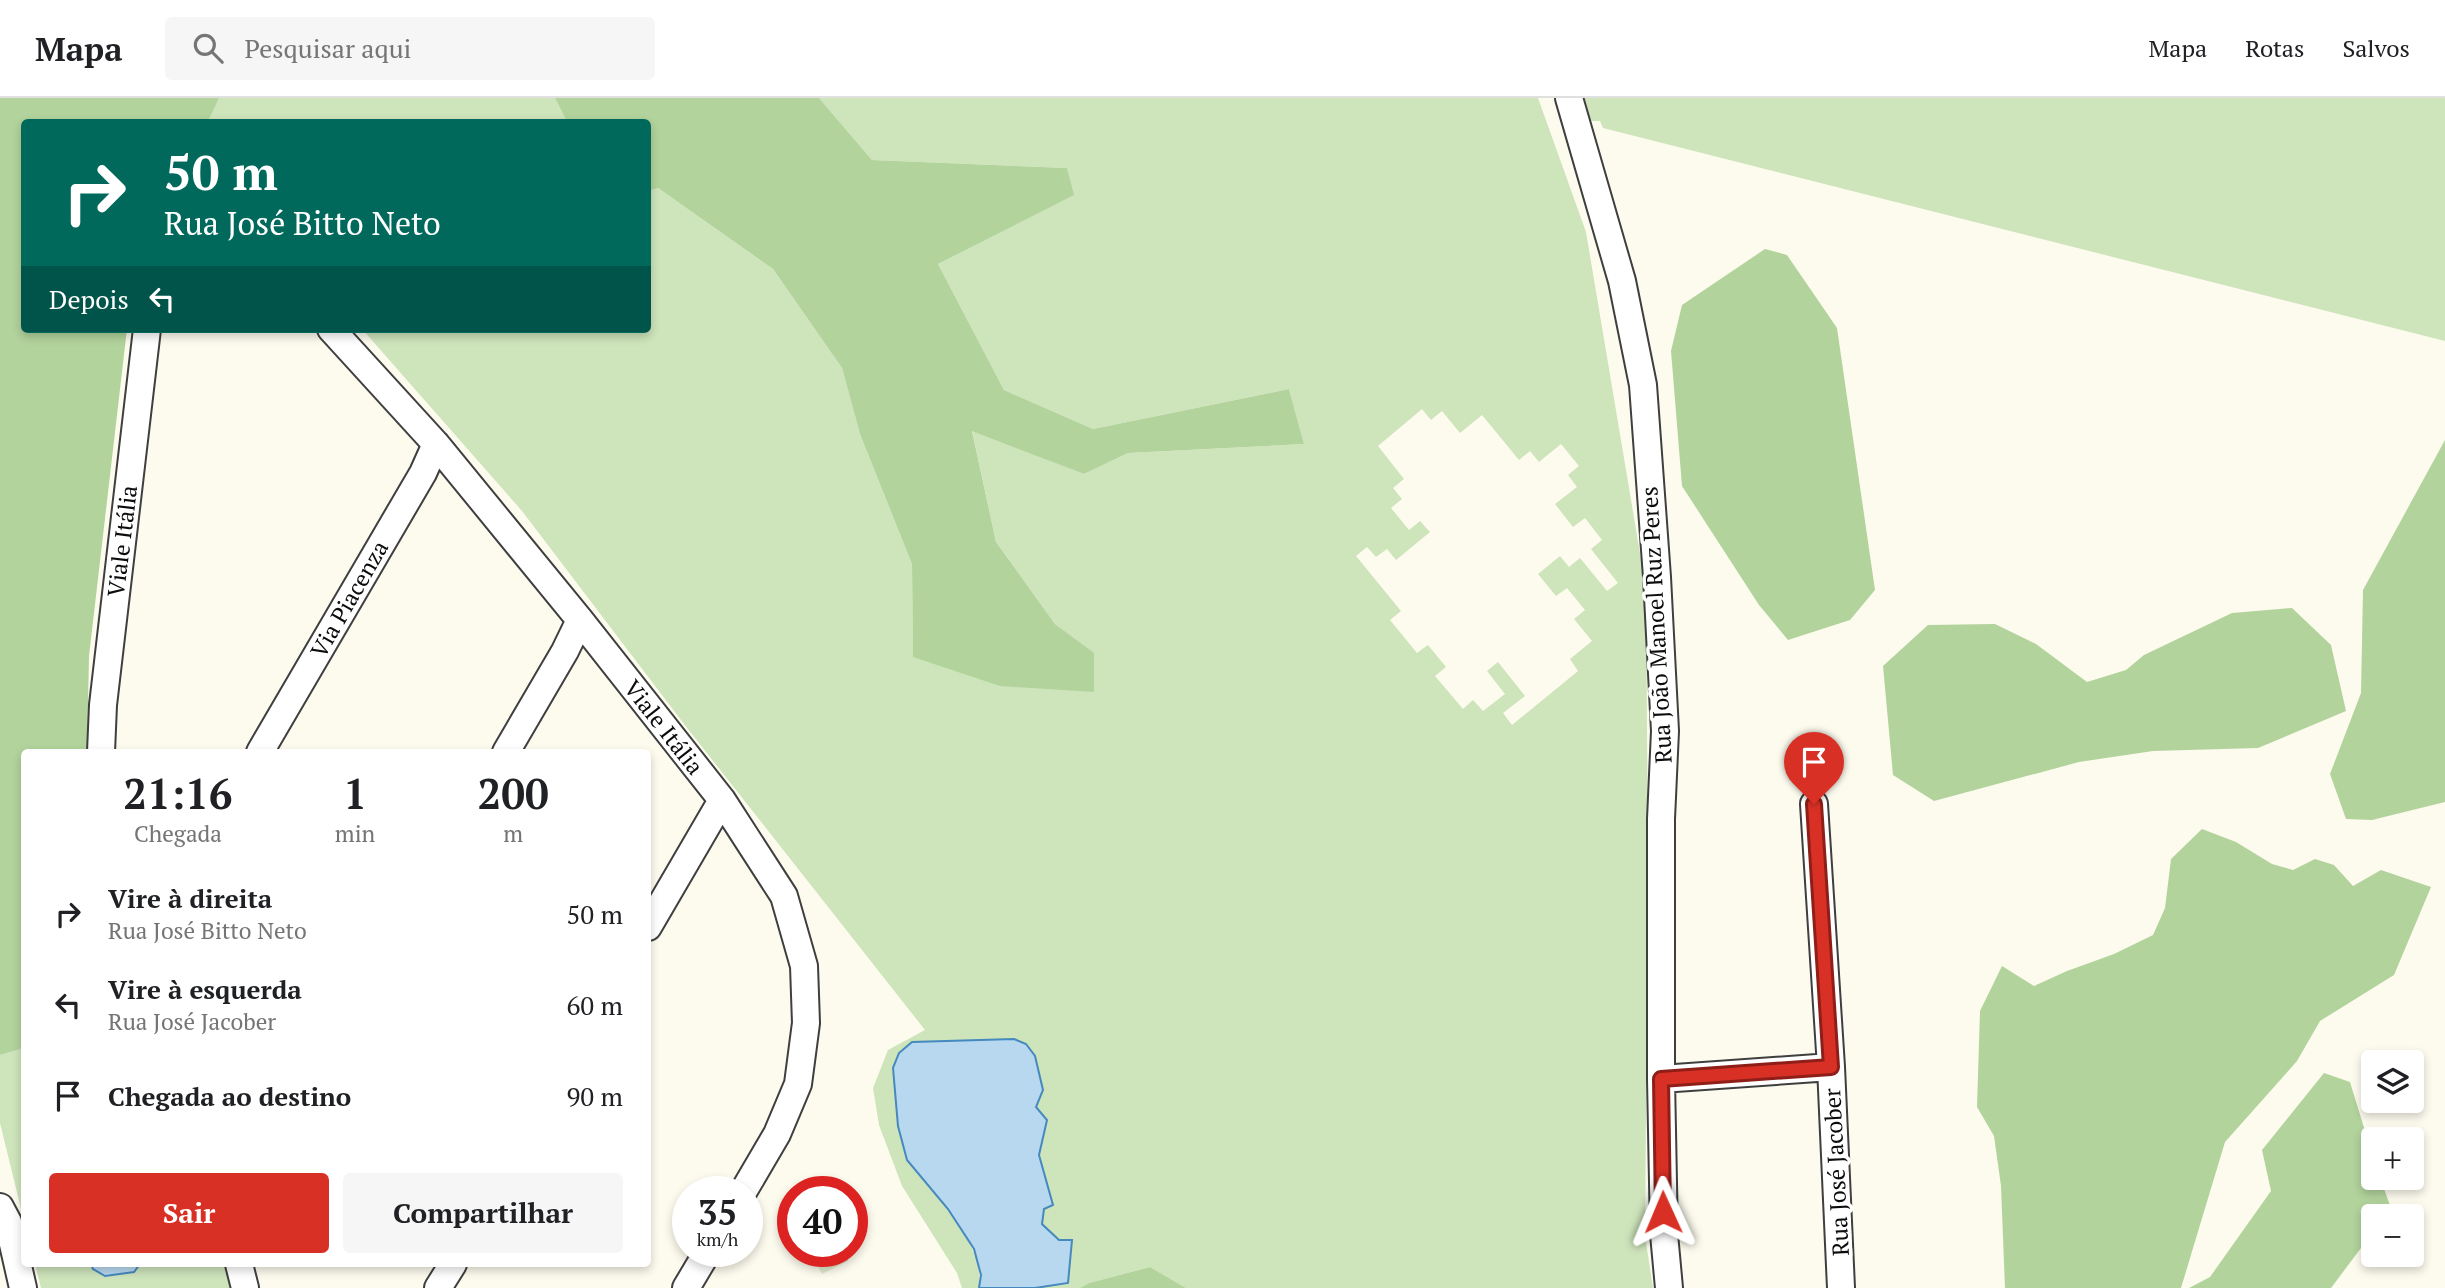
<!DOCTYPE html>
<html lang="pt">
<meta charset="utf-8">
<style>
:root{--surface:#fff;--page:#f6f6f6;--text:#202124;--muted:#757577;--line:#e0e0e0;--accent:#d93025}
body{margin:0;font-family:"PT Serif",serif;background:var(--page);color:var(--text);height:100vh;display:flex;flex-direction:column;font-size:26px;white-space:nowrap}
*{box-sizing:border-box;margin:0}
p{font-size:23px;color:var(--muted)}
.icon{flex:none;width:38px;height:38px;fill:none;stroke:currentColor;stroke-width:2;stroke-linecap:round;stroke-linejoin:round}
.map{position:relative;flex:1;overflow:hidden}
.sheet{position:absolute;left:21px;top:651px;width:630px;height:518px;display:flex;flex-direction:column;background:var(--surface);border-radius:7px;box-shadow:0 4px 10px #0003}
.sheet>*{flex:none}
.hud{position:absolute;left:21px;top:21px;width:630px;height:214px;border-radius:7px;box-shadow:0 4px 10px #0003;background:#00695c;color:#fff;overflow:hidden}
.fabs{position:absolute;left:2361px;top:952px;display:grid;gap:14px}
.fabs a{display:grid;place-items:center;width:63px;height:63px;border-radius:7px;background:var(--surface);box-shadow:0 4px 10px #0003;font-size:35px}
.speed{position:absolute;left:672px;top:1078px;display:flex;gap:14px;font-size:35px;font-weight:700;text-align:center}
.speed>*{display:grid;place-content:center;width:91px;height:91px;border-radius:50%;background:var(--surface);box-shadow:0 4px 10px #0003;line-height:1}
.speed small{font-size:18px;font-weight:400}
.speed .limit{border:10px solid #d22;background:#fff;color:#111}
.pin{position:absolute;display:grid;place-items:center;width:60px;height:60px;color:#fff;margin:-72px -30px;border-radius:50% 50% 50% 0;rotate:-45deg;box-shadow:0 0 7px #0007}
.pin .icon{rotate:45deg}
.me{position:absolute;width:77px;margin:-38px;rotate:359deg;stroke-linejoin:round;filter:drop-shadow(0 0 5px #0008)}
.turn{display:flex;align-items:center;gap:24px;height:147px;padding:0 28px;font-size:32px}
.turn .icon{width:91px;height:91px;stroke-width:2.5}
.turn b{display:block;font-size:49px;line-height:60px}
.then{display:flex;align-items:center;height:66px;padding:0 28px;background:#0003;gap:14px;font-size:26px}
.eta{display:flex;justify-content:space-evenly;align-items:center;height:119px;text-align:center}
.eta b{font-size:42px;font-weight:700;line-height:49px}
.primary-button{display:flex;gap:14px;margin-top:auto;padding:14px 28px}
.primary-button a{flex:1;height:80px;border-radius:7px;background:var(--accent);color:#fff;font-size:28px;font-weight:700;line-height:80px;text-align:center}
.primary-button a+a{background:var(--page);color:var(--text)}
ul{padding:0;list-style:none}
li{display:flex;align-items:center;gap:21px;height:91px;padding:0 28px}
li div{flex:1}
li b{display:block;font-size:26px}
li em{font-style:normal}
header{display:flex;align-items:center;gap:42px;box-sizing:border-box;height:98px;padding:0 35px;background:var(--surface);border-bottom:2px solid var(--line)}
header strong{font-size:33px}
nav{display:flex;gap:38px;margin-inline-start:auto;font-size:24px}
.search{width:490px;height:63px;background:var(--page);display:flex;align-items:center;gap:18px;box-sizing:border-box;padding:0 24px;border-radius:7px;color:var(--muted);font-size:26px}
.map>svg:first-child{display:block}
.green{fill:#cee4bb;fill-rule:evenodd}
.forest{fill:#b2d39c}
.pitch{fill:#dfeccc}
.water{fill:#b7d8ef;stroke:#4689bf;stroke-width:2}
.lines{fill:none;stroke-linecap:round;stroke-linejoin:round}
.minor-casing{stroke:#3f3f3f;stroke-width:30}
.minor{stroke:#fff;stroke-width:26}
.route-casing{stroke:#8d1f18;stroke-width:18}
.route{stroke:#d93025;stroke-width:12}
.labels{text-anchor:middle;dominant-baseline:central;stroke-width:7;stroke-linejoin:round;paint-order:stroke}
.street-label{font-size:23px;fill:#0c0c0c;stroke:#fff}
</style>
<header>
<strong>Mapa</strong>
<div class="search"><svg class="icon" aria-label="search" viewBox="0 0 24 24"><circle cx="10" cy="10" r="6"/><path d="M15 15l6 6"/></svg>Pesquisar aqui</div>
<nav><a>Mapa</a><a>Rotas</a><a>Salvos</a></nav>
</header>
<div class="map">
<svg width="2445" height="1190" viewBox="0 0 2445 1190">
<rect width="100%" height="100%" fill="#fdfbee"/>
<path class="green" d="M219,0h336l12,24h-359z
M819,0h719l48,134 60,357 2,283 -3,364 8,52h-467l-36,-21 -61,16 -9,5h-45l32,-5 5,-43h-13l-17,-16 2,-15 9,-5 -14,-49 8,-35 -99,89c16,25 35,48 31,79h-17l-5,-15 -55,-87 -23,-61 -6,-37 15,-38 37,-20 -241,-306 -162,-213 -160,-182h286v-138l10,-3 115,81 69,99 18,66 52,130 1,93 181,35 -1,-39 -38,-29 -59,-82 -24,-112 112,44 44,-21 176,-9 -15,-55 -196,40 -89,-39 -66,-126 135,-69 -6,-27 -195,-8zM1422,311l9,11 11,-9 18,22 22,-18 37,45 11,-9 9,11 22,-18 18,22 -11,9 9,12 -22,17 18,23 12,-9 17,22 -11,9 27,34 -11,8 -27,-33 -11,9 -9,-11 -22,18 18,22 11,-8 18,22 -11,9 18,22 -22,18 8,12 -66,54 -9,-12 22,-17 -27,-34 -11,9 18,23 -22,17 -10,-11 -10,9 -28,-33 11,-9 -18,-22 -11,8 -27,-33 11,-9 -45,-55 11,-9 9,10 11,-8 9,11 34,-28 -10,-11 -11,9 -18,-22 11,-9 -9,-11 11,-9 -26,-33z
M1577,0h868v243l-842,-213 -3,-7h-15z
M24,950v173l-24,-98v-68z
M35,1166h190l5,24h-189z"/>
<path class="forest" d="M0,0h219l-11,24h-184v207h103l-38,327 -2,96h-63v296l-24,7z
M555,0h264l53,62 195,8 7,27 -136,69 66,126 89,39 196,-40 15,55 -176,9 -44,21 -112,-43 24,111 59,82 39,29v39l-94,-6 -87,-29 -1,-93 -52,-130 -18,-66 -69,-99 -115,-81 -10,3v-69h-81z
M1765,151l22,6 50,73 38,262 -25,30 -62,20 -29,-35 -77,-119 -11,-135 11,-46z
M2445,342v362l-73,18 -26,-1 -16,-45 31,-81 2,-103z
M2292,510l39,37 15,66 -88,37 -105,3 -74,11 -145,39 -41,-26 -10,-109 45,-41 67,-1 41,20 51,38 39,-12 18,-15 88,-42z
M2202,731l34,13 36,22 21,6 22,-11 19,6 19,21 28,-16 50,17 -37,88 -74,46 -23,40 -72,81 -44,146h-176l-4,-102 -7,-50 -17,-29 3,-96 22,-45 32,20 33,-15 47,-17 39,-19 12,-27 6,-49z
M2324,975l26,9 23,75v21h7l11,30 -6,8h-12v16l-42,56h-142l21,-11 61,-86 -9,-41z
M1150,1169l36,21h-106l9,-5z"/>
<path class="pitch" d="M810,1153h33l5,10 -26,13z"/>
<path class="water" d="M1014,941l12,5 9,12 8,34 -7,17 11,13 -8,35 14,50 -9,4 -2,15 17,16h13l-4,43 -33,5h-56l2,-13 -7,-26 -26,-40 -41,-49 -9,-34 -5,-58 6,-15 13,-11z
M91,1166h49l-6,8 -29,4 -12,-7z"/>
<g class="lines">
<g class="minor-casing">
<path id="minor" d="M1569,0l53,183 21,104 14,192 8,154 -4,88v260l3,155 5,54
M331,231l105,115 144,176 142,180 62,96 20,70 2,57 -8,61 -21,50 -34,58
M101,654l2,-47 44,-376
M260,654l163,-279 13,-29
M506,654l59,-101 15,-31
M1814,706l17,263 10,221
M648,829l74,-127
M1661,981l170,-12
M0,1109l8,15 15,66
M239,1166l6,24
M438,1190l15,-24
M686,1190l22,-37"/>
</g>
<use href="#minor" class="minor"/>
</g>
<g class="lines">
<g class="route-casing">
<path id="route" d="M1663,1114l-2,-133 170,-12 -17,-263"/>
</g>
<use href="#route" class="route"/>
</g>
<g class="labels">
<g class="street-label">
<text transform="translate(122 443) rotate(-83)">Viale Itália</text>
<text transform="translate(349 501) rotate(-60)">Via Piacenza</text>
<text transform="translate(1656 527) rotate(-93)">Rua João Manoel Ruz Peres</text>
<text transform="translate(664 629) rotate(52)">Viale Itália</text>
<text transform="translate(1836 1074) rotate(-93)">Rua José Jacober</text>
</g>
</g>
</svg>
<div class="fabs">
<a><svg class="icon" aria-label="layers" viewBox="0 0 24 24"><path d="M12 4l9 5-9 5-9-5zM3 14l9 5 9-5"/></svg></a>
<a>+</a>
<a>−</a>
</div>
<div class="speed"><div>35<small>km/h</small></div><div class="limit">40</div></div>
<div class="pin" style="left:1814px;top:706px;background:#d93025"><svg class="icon" aria-label="arrive" viewBox="0 0 24 24"><path d="M6 21V4h12l-3 4 3 4H6"/></svg></div>
<svg class="me" style="left:1663px;top:1114px" viewBox="-20 -20 40 40"><path d="M0-17L14 15 0 8-14 15z" fill="#d93025" stroke="#fff" stroke-width="4"/></svg>
<div class="hud">
<div class="turn"><svg class="icon" aria-label="right" viewBox="0 0 24 24"><path d="M7 20v-9h11M14 6l5 5-5 5"/></svg><div><b>50 m</b>Rua José Bitto Neto</div></div>
<div class="then">Depois<svg class="icon" aria-label="left" viewBox="0 0 24 24"><path d="M17 20v-9H6M10 6l-5 5 5 5"/></svg></div>
</div>
<section class="sheet">
<div class="eta">
<div><b>21:16</b><p>Chegada</p></div>
<div><b>1</b><p>min</p></div>
<div><b>200</b><p>m</p></div>
</div>
<ul>
<li><svg class="icon" aria-label="right" viewBox="0 0 24 24"><path d="M7 20v-9h11M14 6l5 5-5 5"/></svg><div><b>Vire à direita</b><p>Rua José Bitto Neto</p></div><em>50 m</em></li>
<li><svg class="icon" aria-label="left" viewBox="0 0 24 24"><path d="M17 20v-9H6M10 6l-5 5 5 5"/></svg><div><b>Vire à esquerda</b><p>Rua José Jacober</p></div><em>60 m</em></li>
<li><svg class="icon" aria-label="arrive" viewBox="0 0 24 24"><path d="M6 21V4h12l-3 4 3 4H6"/></svg><div><b>Chegada ao destino</b></div><em>90 m</em></li>
</ul>
<div class="primary-button"><a>Sair</a><a>Compartilhar</a></div>
</section>
</div>
